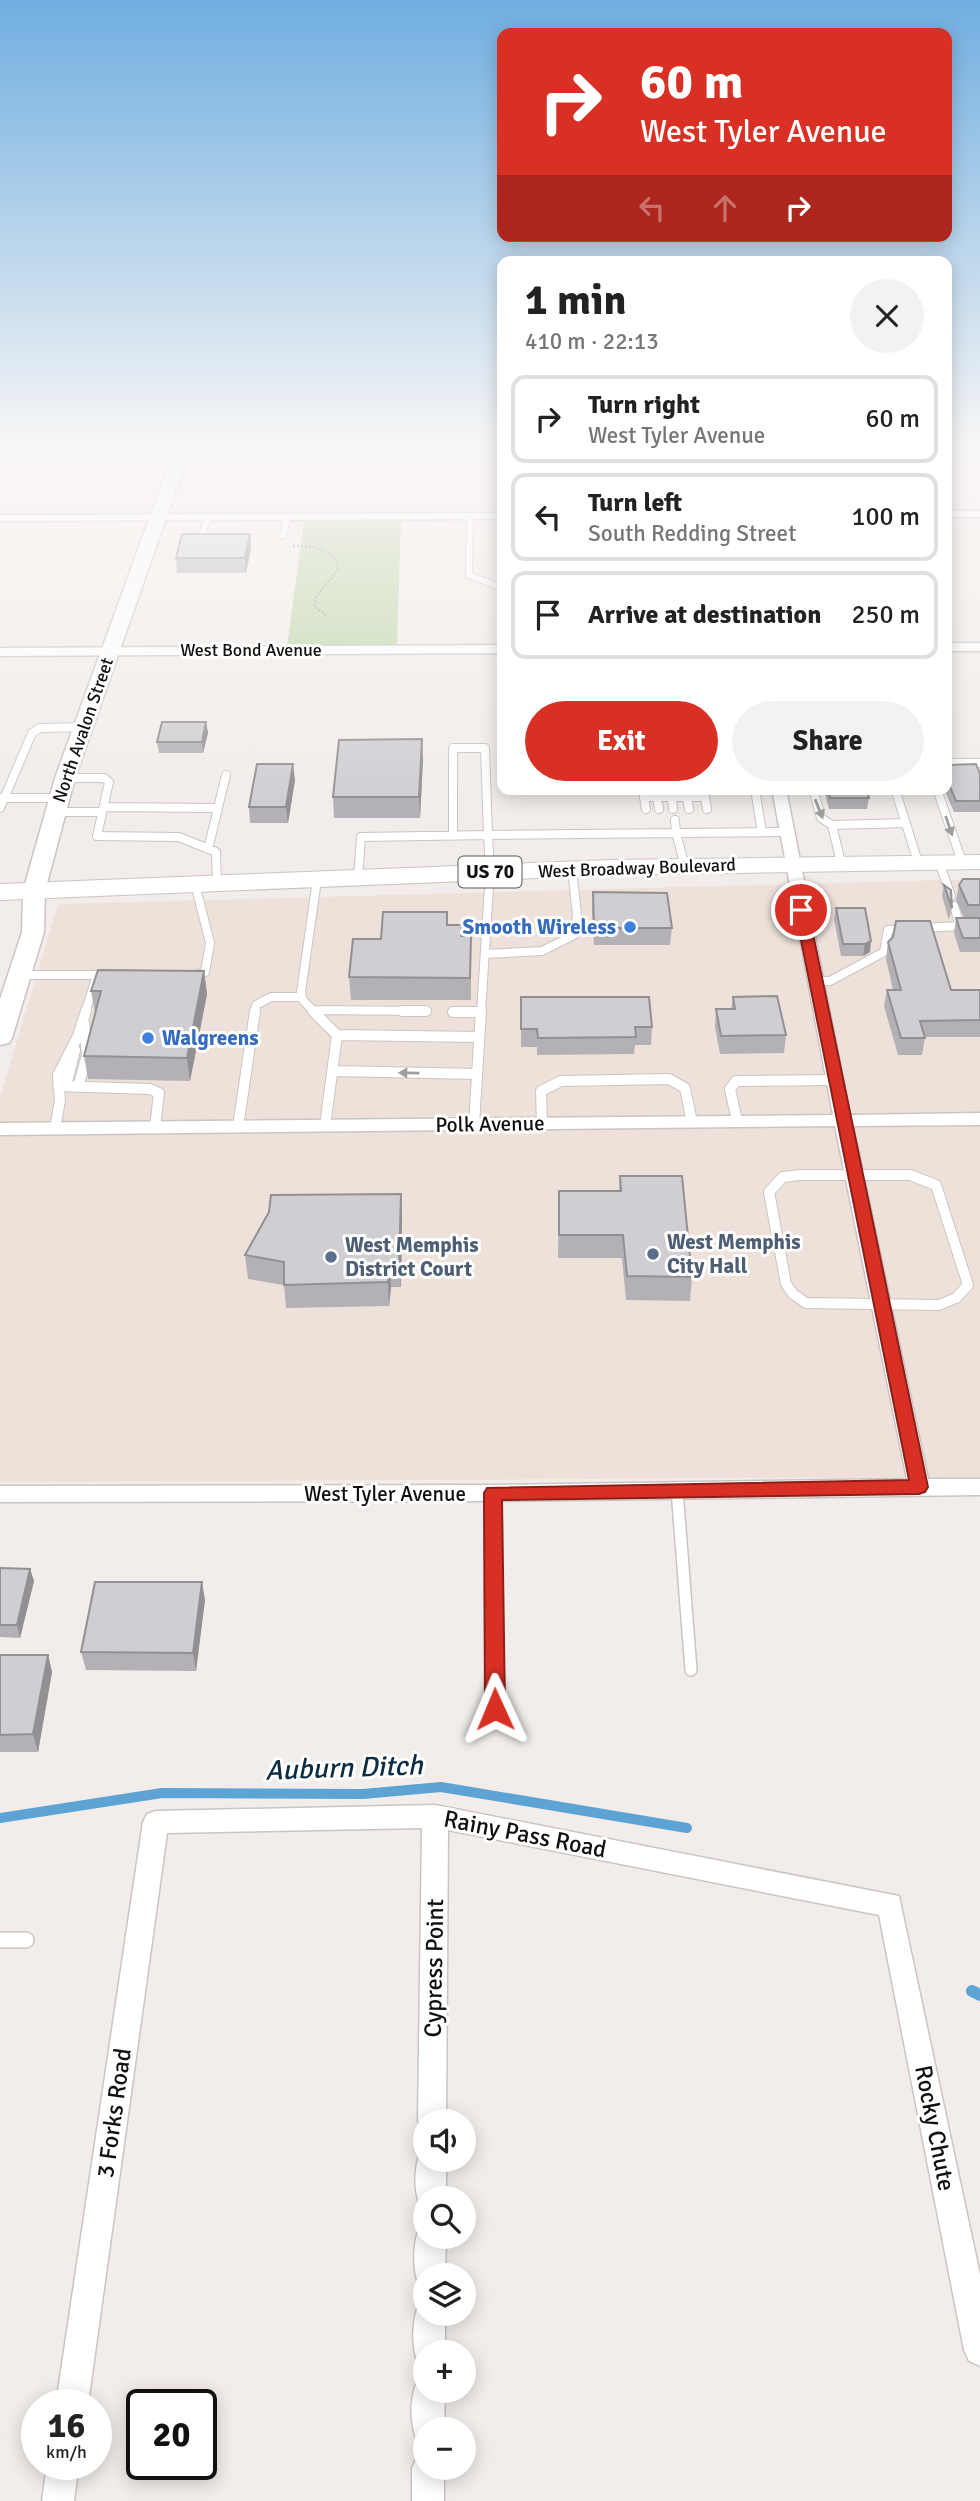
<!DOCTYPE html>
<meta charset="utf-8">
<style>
:root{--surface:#fff;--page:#f2f2f2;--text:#222;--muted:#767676;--line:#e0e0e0;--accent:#d93025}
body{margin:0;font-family:Signika,sans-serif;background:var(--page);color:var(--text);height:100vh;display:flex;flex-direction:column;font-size:26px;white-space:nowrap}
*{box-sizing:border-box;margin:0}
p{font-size:23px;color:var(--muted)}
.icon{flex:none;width:38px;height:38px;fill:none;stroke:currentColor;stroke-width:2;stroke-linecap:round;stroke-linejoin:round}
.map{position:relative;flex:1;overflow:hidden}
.side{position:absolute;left:497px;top:256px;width:455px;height:539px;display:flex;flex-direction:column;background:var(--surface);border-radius:14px;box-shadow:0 4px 18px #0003}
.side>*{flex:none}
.top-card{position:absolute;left:497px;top:28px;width:455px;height:214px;border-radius:14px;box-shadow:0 4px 18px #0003;background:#d93025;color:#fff;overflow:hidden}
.buttons{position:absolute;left:413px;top:2109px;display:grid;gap:14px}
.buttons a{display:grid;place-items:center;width:63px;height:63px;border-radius:50%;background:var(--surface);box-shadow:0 4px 18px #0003;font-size:35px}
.speed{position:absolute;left:21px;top:2389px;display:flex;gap:14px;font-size:35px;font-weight:700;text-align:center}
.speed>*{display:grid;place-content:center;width:91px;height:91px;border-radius:50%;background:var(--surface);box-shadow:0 4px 18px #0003;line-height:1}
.speed small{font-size:18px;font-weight:400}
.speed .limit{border:4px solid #111;border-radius:10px;background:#fff;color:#111}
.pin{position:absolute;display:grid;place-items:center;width:60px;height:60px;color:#fff;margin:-30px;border:4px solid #fff;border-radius:50%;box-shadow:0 2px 7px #0007}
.me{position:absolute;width:77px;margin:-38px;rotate:359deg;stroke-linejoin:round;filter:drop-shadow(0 0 5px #0008)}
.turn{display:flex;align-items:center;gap:24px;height:147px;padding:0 28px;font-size:32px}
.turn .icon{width:91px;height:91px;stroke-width:2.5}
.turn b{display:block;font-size:49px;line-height:60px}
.lanes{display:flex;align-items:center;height:66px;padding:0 28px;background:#0003;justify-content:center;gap:35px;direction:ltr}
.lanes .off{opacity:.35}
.round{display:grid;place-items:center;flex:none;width:74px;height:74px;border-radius:37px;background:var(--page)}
.headline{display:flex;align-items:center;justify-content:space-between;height:119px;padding:0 28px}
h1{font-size:42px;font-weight:800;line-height:52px}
.action{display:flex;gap:14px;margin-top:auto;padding:14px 28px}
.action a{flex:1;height:80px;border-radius:42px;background:var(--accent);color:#fff;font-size:28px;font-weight:800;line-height:80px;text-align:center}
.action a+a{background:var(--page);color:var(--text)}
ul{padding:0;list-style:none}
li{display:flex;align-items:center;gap:21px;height:88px;margin:0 14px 10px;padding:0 14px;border:4px solid var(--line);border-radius:14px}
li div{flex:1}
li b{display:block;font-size:26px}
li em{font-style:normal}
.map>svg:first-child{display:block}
.built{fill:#eee1da}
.green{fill:#bdd4a6}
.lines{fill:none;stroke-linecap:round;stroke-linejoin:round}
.stream-far1{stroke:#5da4d4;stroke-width:10}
.stream{stroke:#5da4d4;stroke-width:12}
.lane-far4-casing{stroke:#cac5c3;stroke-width:8}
.lane-far3-casing{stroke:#cac5c3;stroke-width:10}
.lane-far2-casing{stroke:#cac5c3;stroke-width:12}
.lane-far1-casing{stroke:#cac5c3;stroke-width:14}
.lane-casing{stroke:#cac5c3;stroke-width:18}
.street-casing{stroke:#cac5c3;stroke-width:3}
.secondary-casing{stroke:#cac5c3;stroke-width:3}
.primary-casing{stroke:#cac5c3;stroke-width:2}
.path{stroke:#a39f9d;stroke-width:2.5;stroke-dasharray:2 2;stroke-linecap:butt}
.lane-far4{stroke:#fff;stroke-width:6}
.lane-far3{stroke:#fff;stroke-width:8}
.lane-far2{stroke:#fff;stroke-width:10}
.lane-far1{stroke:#fff;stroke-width:11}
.lane{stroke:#fff;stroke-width:15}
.street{fill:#fff;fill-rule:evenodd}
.secondary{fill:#fff;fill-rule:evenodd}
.primary{fill:#fff;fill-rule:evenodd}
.wall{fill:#b3b1b5}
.shaded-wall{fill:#929093}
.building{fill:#d0ced2;stroke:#929093;stroke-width:2}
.oneway{fill:#a09f9f}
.route{fill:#d93025;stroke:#8d1f18;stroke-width:2}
.shop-dot{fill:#3f7fe0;stroke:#fff;stroke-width:2.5}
.service-dot{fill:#5c6f8a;stroke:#fff;stroke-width:2.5}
.labels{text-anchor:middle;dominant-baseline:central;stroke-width:6;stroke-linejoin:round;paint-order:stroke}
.far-street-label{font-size:18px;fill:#12100f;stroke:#fff}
.shield{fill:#fff;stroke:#595857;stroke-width:2}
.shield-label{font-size:19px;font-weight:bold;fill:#12100f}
.shop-label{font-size:21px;font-weight:bold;fill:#366cbe;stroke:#fff;text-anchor:end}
.street-label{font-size:21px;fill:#12100f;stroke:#fff}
.service-label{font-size:21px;font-weight:bold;fill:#4e5e75;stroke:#fff;text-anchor:start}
.near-street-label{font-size:24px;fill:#12100f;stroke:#fff}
.near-water-label{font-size:28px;font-style:italic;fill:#0c2c41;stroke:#fff}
</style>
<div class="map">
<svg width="980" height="2501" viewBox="0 0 980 2501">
<rect width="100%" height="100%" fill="#f2edea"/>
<path class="built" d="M980,879v598l-980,5v-384l58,-194z"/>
<path class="green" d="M401,520l-4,126 -110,1 17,-126z"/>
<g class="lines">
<path class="stream-far1" d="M0,1818l162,-25 201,1 78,-7 246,41"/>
<path class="stream" d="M972,1991l8,4"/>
<g class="lane-far4-casing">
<path id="lane-far4" d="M470,516l-1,59 33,13
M201,536l7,-18
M283,536l4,-19"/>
</g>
<g class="lane-far3-casing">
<path id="lane-far3" d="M947,763h33
M65,778h39l5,4 -12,54 82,1 37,15 1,31
M671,789l2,20
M755,789l7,43
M813,789l8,29 11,7 74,-2
M895,789l23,73
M937,789l25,73
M657,797l2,12
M687,797l2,12
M0,798h59
M104,807l112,1
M0,808l32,-75 8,-5 44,-1
M646,809l-2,-12h61l2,12
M55,812h47
M675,820l1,13 110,-1
M832,825l9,38
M453,836v-88h32l3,87 188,-2 9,33
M208,849l18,-74
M939,862l12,34
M358,878l3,-41 127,-2 2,37 -9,141
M485,954l57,-3 32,-16 3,-20 -5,-46
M18,975h79l-12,38
M193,976l12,-4 5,-29 -15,-59
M815,981h15l54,-29 4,-22 72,-4 -6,-20
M313,1010l113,1
M453,1012h28
M255,1013l1,-8 15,-8h31
M315,1013l-13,-14 -1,-7 16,-112"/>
</g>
<g class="lane-far2-casing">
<path id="lane-far2" d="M313,1011l24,24 142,2
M402,1011h24
M453,1012h28
M334,1071l143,3
M58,1086l92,3 9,4 -4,34
M66,1086l9,-36
M78,1087l9,-32 -3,-32
M737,1121l-7,-32 6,-8 99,-1
M474,1124l7,-113
M542,1124l-1,-33 20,-10 108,-2 16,9 7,34
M325,1126l12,-91
M238,1127l17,-116
M55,1129l5,-29 -2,-25 20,-39 8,-25
M800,1175h110l26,10 32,100 -12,13 -17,7 -133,-2 -13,-9 -7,-10 -17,-92 14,-15z"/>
</g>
<g class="lane-far1-casing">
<path id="lane-far1" d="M677,1490l14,180
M493,1493l2,216"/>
</g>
<g class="lane-casing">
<path id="lane" d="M0,1940h26"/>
</g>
<g class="street-casing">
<path id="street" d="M947,511h33v6h-33z
M502,513v6l-502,2v-6z
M947,643h33v8h-33z
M502,645v8l-502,3v-8z
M772,789h14l64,326 130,-2v12l-127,1 75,353h52v16l-487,6 -493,1v-16l493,-1 414,-6 -72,-353 -835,9v-12l833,-8z
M435,1805l464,91 81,379v91l-11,-5 -5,-11 -85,-435 -431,-85 -2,291h-21v12l-7,-12 4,-293 -255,5 -79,571h-32l87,-582 4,-8 9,-3z
M425,2148v12h21v38h-21v12l-4,-2c-8,-17 -7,-41 0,-58z
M425,2223v13h21l-1,39h-20v13l-6,-2c-7,-18 -6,-43 1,-61z
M425,2301v13h20v38h-20v14l-7,-3c-7,-18 -6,-42 1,-60z
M425,2376v14h20l-1,39h-19v15l-8,-4c-8,-18 -7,-43 1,-61z
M425,2453v15h19v33h-32v-33l5,-11z
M47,2464h32l-5,37h-32z"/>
</g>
<g class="secondary-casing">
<path id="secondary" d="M173,453h16l-114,325 -30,113 -1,41 -32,106 -3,5 -9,2v-46l22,-67 1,-41 32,-113z"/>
</g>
<g class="primary-casing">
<path id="primary" d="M980,855v14l-368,6 -612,25v-16l612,-24z"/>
</g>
<path class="path" d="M293,546l21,1 20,9 5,12 -23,29 -2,9 12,9"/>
<use href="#lane-far4" class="lane-far4"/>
<use href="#lane-far3" class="lane-far3"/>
<use href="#lane-far2" class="lane-far2"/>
<use href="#lane-far1" class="lane-far1"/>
<use href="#lane" class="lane"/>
<use href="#street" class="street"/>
<use href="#secondary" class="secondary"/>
<use href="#primary" class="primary"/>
</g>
<path class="wall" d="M250,534l1,14 -5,25h-69l-1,-15z
M206,722l2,11 -5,20h-44l-2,-11z
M423,760l-3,58h-86l-1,-21z
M947,765l33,9v38h-26l-10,-23h3z
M295,780l-7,43h-38l-1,-16z
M824,789h42l3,9 -2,11h-38z
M980,879v73h-20l-6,-19 2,-15h8l-8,-18 3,-15z
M944,885l8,23 -3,12 -7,-24z
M593,892l79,36 -2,17h-76l-2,-36z
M836,908h29l5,44 -7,4h-22l-7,-37z
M448,925l14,11 9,23v41h-120l-2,-23 32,-38z
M888,942l63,48h29v47h-55l-3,18h-24l-14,-49 3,-16h6l-7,-31z
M204,971l3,23 -17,87 -102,-2 -4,-23 11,-43 -4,-22z
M521,997l131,30 -1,18h-16l-1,9 -97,1v-8h-16z
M733,997l53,38 -2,18 -64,1 -5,-27 1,-18h15z
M620,1176l72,101 -2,24 -64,-1 -4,-42h-64l1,-67h60z
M401,1194l1,23 -1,70h-10l-2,19 -103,2 -2,-23 -36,-6 -3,-24z
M0,1568l30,1 4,12 -14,57 -20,-1z
M205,1600l-9,71 -110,-1 -5,-18z
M0,1655h48l4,17 -14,80h-38z"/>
<path class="shaded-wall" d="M250,534l1,14 -5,25 -1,-15z
M206,722l2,11 -5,20 -1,-11z
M422,739l1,21 -3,58 -1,-21z
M293,764l2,16 -7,43 -2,-16z
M871,941l-1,11 -7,4 2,-12z
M204,971l3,23 -17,87 -3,-23z
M401,1194l1,23 -1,70 -2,-23z
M390,1264l1,23 -2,19 -1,-24z
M30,1569l4,12 -14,57 -3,-13z
M202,1582l3,18 -9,71 -3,-18z
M48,1655l4,17 -14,80 -5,-18z"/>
<path class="building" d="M182,534h68l-5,24h-69z
M162,722h44l-4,20h-45z
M422,739l-3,58h-86l6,-57z
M257,764h36l-7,43h-37z
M976,764l4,10v27h-24l-9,-21v-15z
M828,789h38l3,9h-39z
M963,879h17v26h-12l-9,-20z
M944,885l7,5 1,18z
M593,892l74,1 5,35h-78z
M836,908h29l6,33 -6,3h-22z
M383,912h64v13h15l-1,11h10l-1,42 -121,-1 4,-38h28z
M956,918h24v20h-17z
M896,921h34l21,69h29v30l-60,1 5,17h-24l-14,-48h14l-13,-48 5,-5z
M98,970l106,1 -17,87 -103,-2 17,-65h-10z
M777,996l9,39 -65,1 -5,-27h19l-2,-12z
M521,997h128l3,30h-17l1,10 -98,1 -1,-9h-16z
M620,1176h62l10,101 -65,-1 -4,-41h-64v-44h62z
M401,1194l-2,70h-9l-2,18 -104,3v-23l-39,-7 24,-43 2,-17z
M0,1568l30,1 -13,56h-17z
M95,1582h107l-9,71 -112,-1z
M0,1655h48l-15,79 -33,1z"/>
<defs><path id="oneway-solid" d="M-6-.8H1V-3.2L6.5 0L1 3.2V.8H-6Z" transform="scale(1.75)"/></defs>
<g class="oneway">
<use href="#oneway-solid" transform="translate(819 809) rotate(68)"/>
<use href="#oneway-solid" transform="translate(949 826) rotate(71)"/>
<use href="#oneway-solid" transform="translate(409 1073) rotate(-179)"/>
</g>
<linearGradient id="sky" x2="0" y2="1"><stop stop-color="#70aee0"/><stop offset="0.56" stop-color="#f9f7f6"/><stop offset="1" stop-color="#f9f7f6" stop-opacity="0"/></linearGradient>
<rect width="980" height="803" fill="url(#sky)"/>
<path class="route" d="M801,906l7,4 120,577 -3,5 -6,2 -417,6 3,209 -3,6 -7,3 -7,-3 -3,-6 -1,-216 3,-5 422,-8 -114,-570z"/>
<g class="shop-dot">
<circle cx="630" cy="927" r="7"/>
<circle cx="148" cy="1038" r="7"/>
</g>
<g class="service-dot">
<circle cx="653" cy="1254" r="7"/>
<circle cx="331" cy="1257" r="7"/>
</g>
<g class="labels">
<g class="far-street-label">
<text x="251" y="650">West Bond Avenue</text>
<text transform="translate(83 730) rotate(-71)">North Avalon Street</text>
<text transform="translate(637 868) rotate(-2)">West Broadway Boulevard</text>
</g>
<rect class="shield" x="458.5" y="856.5" width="63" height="31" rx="5"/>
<g class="shield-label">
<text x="490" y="872">US 70</text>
</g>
<g class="shop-label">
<text x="616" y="927">Smooth Wireless</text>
<text x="162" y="1038" text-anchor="start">Walgreens</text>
</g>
<g class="street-label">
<text transform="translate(490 1124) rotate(-1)">Polk Avenue</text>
<text x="385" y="1494">West Tyler Avenue</text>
</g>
<g class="service-label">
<text x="667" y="1242">West Memphis<tspan x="667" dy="24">City Hall</tspan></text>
<text x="345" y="1245">West Memphis<tspan x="345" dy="24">District Court</tspan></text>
</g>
<g class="near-street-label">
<text transform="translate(525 1834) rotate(11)">Rainy Pass Road</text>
<text transform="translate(434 1968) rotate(-89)">Cypress Point</text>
<text transform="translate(114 2113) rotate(-82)">3 Forks Road</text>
<text transform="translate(935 2128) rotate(79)">Rocky Chute</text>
</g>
<g class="near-water-label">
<text transform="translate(344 1768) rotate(-2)">Auburn Ditch</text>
</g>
</g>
</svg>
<div class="buttons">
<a><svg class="icon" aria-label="sound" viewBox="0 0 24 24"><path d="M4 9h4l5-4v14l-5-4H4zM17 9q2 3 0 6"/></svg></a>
<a><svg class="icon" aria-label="search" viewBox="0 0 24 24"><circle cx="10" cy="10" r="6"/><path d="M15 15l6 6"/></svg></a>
<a><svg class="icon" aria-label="layers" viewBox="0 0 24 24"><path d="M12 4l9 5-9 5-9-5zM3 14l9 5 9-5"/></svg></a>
<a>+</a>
<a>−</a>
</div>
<div class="speed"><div>16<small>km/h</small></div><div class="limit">20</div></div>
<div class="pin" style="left:801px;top:910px;background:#d93025"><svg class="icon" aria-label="arrive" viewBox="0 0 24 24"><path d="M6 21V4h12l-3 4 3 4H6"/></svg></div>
<svg class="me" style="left:495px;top:1709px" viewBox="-20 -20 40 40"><path d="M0-17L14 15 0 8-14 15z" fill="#d93025" stroke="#fff" stroke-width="4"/></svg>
<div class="top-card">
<div class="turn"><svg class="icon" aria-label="right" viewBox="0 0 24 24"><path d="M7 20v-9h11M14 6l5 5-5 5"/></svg><div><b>60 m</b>West Tyler Avenue</div></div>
<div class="lanes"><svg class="icon off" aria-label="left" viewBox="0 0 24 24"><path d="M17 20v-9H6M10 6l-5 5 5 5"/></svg><svg class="icon off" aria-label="ahead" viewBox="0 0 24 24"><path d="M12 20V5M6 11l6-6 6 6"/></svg><svg class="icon" aria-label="right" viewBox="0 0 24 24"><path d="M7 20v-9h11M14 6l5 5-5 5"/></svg></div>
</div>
<section class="side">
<div class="headline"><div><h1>1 min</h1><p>410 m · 22:13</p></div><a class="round"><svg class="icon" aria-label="close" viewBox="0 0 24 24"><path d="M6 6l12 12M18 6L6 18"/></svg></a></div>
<ul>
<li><svg class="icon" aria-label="right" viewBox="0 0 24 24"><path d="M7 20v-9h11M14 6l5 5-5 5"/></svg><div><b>Turn right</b><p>West Tyler Avenue</p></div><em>60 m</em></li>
<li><svg class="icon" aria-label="left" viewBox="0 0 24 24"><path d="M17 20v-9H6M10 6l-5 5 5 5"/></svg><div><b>Turn left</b><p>South Redding Street</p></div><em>100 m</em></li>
<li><svg class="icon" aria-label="arrive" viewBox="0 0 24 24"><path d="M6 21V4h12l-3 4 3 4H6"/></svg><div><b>Arrive at destination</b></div><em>250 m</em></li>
</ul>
<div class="action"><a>Exit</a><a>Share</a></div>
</section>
</div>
